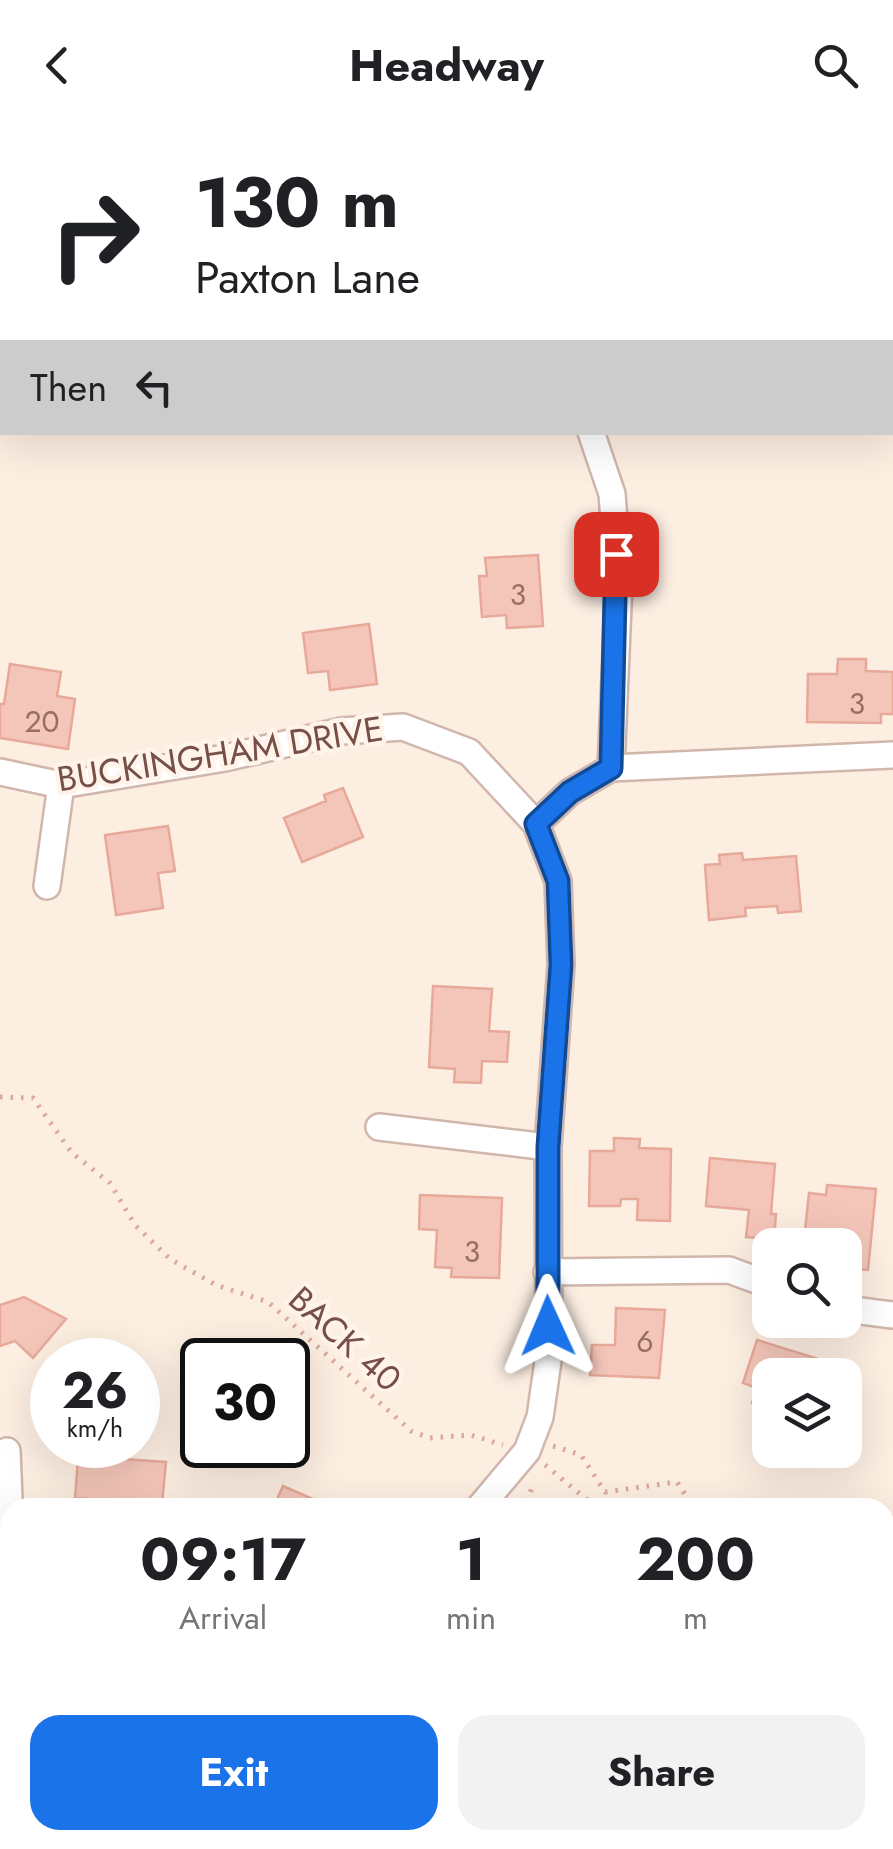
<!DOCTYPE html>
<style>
:root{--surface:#fff;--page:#f2f2f2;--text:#202124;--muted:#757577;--accent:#1a73e8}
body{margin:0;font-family:Jost,sans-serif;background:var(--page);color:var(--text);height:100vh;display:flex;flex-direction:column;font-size:38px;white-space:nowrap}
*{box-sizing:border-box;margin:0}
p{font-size:32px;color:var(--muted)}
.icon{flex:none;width:55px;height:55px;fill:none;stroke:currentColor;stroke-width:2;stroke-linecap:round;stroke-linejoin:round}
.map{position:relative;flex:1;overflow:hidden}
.side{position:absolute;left:0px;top:1368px;width:895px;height:352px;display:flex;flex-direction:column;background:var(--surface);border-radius:30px 30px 0 0;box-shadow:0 10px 40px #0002}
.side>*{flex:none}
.guide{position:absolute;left:0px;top:0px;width:895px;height:305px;box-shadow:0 10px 40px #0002;background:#fff;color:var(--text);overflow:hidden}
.buttons{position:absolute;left:752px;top:1098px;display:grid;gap:20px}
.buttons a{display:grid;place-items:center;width:110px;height:110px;border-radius:20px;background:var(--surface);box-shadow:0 10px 40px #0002;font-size:50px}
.speed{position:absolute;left:30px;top:1208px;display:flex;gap:20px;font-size:50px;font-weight:700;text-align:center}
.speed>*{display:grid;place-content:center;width:130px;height:130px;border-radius:50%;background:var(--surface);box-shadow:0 10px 40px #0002;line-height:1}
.speed small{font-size:25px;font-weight:400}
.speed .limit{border:5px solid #111;border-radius:15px;background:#fff;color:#111}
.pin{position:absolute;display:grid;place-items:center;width:85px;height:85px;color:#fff;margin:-42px;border-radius:20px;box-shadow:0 5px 15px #0006}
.me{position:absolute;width:110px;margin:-55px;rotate:359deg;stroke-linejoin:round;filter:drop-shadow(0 0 8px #0008)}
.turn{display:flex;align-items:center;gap:35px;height:210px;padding:0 30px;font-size:45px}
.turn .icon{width:130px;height:130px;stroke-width:2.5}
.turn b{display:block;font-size:70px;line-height:85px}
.then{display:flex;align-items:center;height:95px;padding:0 30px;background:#0003;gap:20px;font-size:38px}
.eta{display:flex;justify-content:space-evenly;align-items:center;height:170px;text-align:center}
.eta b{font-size:60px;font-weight:700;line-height:70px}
.primary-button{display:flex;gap:20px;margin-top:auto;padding:20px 30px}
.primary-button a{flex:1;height:115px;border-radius:30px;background:var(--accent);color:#fff;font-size:40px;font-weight:700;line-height:115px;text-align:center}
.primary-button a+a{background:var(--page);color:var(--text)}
header{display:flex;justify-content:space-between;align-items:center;height:130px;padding:0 30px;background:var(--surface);font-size:45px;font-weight:700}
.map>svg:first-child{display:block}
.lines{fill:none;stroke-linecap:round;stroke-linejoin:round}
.stream{stroke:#9cdad8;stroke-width:8}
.building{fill:#f4c6b9;stroke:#e7a999;stroke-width:2.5}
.minor-casing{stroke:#d1b6ac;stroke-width:30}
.tertiary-casing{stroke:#d1b6ac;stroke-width:38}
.path{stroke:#d9a99c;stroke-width:5;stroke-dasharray:2.5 8;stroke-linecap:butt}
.minor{stroke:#fff;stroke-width:25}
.tertiary{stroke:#fff;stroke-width:32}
.route-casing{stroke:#114b97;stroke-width:25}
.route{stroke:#1a73e8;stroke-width:18}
.labels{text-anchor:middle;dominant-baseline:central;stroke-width:9;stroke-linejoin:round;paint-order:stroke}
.number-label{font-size:30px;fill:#966e64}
.street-label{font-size:35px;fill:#765048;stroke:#fff3ea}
</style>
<header><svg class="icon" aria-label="back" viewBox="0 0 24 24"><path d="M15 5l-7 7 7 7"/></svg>Headway<svg class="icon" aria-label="search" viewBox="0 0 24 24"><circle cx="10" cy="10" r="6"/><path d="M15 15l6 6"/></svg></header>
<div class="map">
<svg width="893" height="1719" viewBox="0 0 893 1719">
<rect width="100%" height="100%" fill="#fdeee2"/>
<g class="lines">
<path class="stream" d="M885,1700l8,-9
M875,1719l5,-9"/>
</g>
<path class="building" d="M538,425l5,71 -36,2 -1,-13 -24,2 -3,-41h8l-2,-18z
M369,494l8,60 -47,6 -2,-19 -20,2 -5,-40z
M838,529h28v12l27,1v42h-12v9l-74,-1 1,-48h29z
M10,534l51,8 -4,24 18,3 -7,50 -68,-11v-34h4z
M343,658l20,49 -61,25 -18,-44 42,-17 -2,-6z
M168,696l7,45 -17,2 5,35 -47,7 -11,-80z
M742,723l1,7 53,-4 5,55 -23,2 -1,-7 -32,2 1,8 -37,4 -4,-55 15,-1 -1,-9z
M433,856l59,3 -3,42 20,1 -2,30 -25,-1 -1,22 -27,-1 1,-13 -26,-2z
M614,1008l26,1 -1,9 32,1 -1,72 -33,-1 1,-21h-17l-1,7h-31l1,-55h24z
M710,1028l65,6 -4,50h5l-2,25 -28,-2 3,-27 -43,-4z
M827,1055l49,4 -8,81 -23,-2v-23l-41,-5 5,-47 17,2z
M420,1065l82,3 -3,80 -48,-1 1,-9 -17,-1 2,-37 -18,-1z
M24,1167l42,22 -33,39 -18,-17 -15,5v-41z
M616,1178l49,2 -6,68 -69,-3 2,-30h23z
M757,1210l71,22 -5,13h-53v34l-18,-6 5,-15 -14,-5z
M80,1212l20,18h-35z
M79,1315h31l-1,13 57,4 -4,42 -87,-6z
M283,1356l50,22h-60z"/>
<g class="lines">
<g class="minor-casing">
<path id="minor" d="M591,302l21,62 7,90 -8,184
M0,642l61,13 164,-27 116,-27 62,-4 66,25 67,72 22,57 3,84 -13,182 1,207 -9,63 -13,34 -48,57
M536,694l34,-32 41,-24 282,-13
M47,756l14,-101
M379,997l169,20
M547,1142l182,-2 41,15
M845,1179l48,6
M7,1321l3,71"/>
</g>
<g class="tertiary-casing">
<path id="tertiary" d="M0,1436h10
M433,1710l3,9"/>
</g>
<path class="path" d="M0,967l33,1 39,55 38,30 25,42 35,34 46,26 52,17 143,129 19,7 41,-3 32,10
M553,1316l28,9 24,37 72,-10 17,26
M545,1335l52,43
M518,1378l10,-9 5,-15
M885,1420l8,2
M885,1508h8"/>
<use href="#minor" class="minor"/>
<use href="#tertiary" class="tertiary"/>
</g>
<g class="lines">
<g class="route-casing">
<path id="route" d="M548,1196v-179l13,-182 -3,-84 -22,-57 34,-32 41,-24 5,-214"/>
</g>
<use href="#route" class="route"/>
</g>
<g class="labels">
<g class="number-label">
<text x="518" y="464">3</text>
<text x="857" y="573">3</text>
<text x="42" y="591">20</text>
<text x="472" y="1121">3</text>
<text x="645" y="1211">6</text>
</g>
<g class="street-label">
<text transform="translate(220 624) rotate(-9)">BUCKINGHAM DRIVE</text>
<text transform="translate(345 1209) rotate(42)">BACK 40</text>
</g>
</g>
</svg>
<div class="buttons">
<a><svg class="icon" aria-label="search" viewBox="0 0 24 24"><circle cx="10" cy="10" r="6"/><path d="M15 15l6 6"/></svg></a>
<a><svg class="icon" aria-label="layers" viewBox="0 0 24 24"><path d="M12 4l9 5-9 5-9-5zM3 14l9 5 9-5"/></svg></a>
</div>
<div class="speed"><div>26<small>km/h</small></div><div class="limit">30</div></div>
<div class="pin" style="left:616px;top:424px;background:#d93025"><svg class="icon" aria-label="arrive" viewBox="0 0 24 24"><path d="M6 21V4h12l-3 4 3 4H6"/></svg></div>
<svg class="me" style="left:548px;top:1196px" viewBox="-20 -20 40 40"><path d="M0-17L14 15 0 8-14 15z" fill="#1a73e8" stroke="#fff" stroke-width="4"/></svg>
<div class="guide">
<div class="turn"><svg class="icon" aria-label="right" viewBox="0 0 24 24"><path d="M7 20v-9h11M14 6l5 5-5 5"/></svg><div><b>130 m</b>Paxton Lane</div></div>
<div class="then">Then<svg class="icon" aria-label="left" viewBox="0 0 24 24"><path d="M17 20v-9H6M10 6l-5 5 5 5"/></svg></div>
</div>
<section class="side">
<div class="eta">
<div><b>09:17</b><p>Arrival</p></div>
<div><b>1</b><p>min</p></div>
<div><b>200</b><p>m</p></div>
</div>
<div class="primary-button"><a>Exit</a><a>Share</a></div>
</section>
</div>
